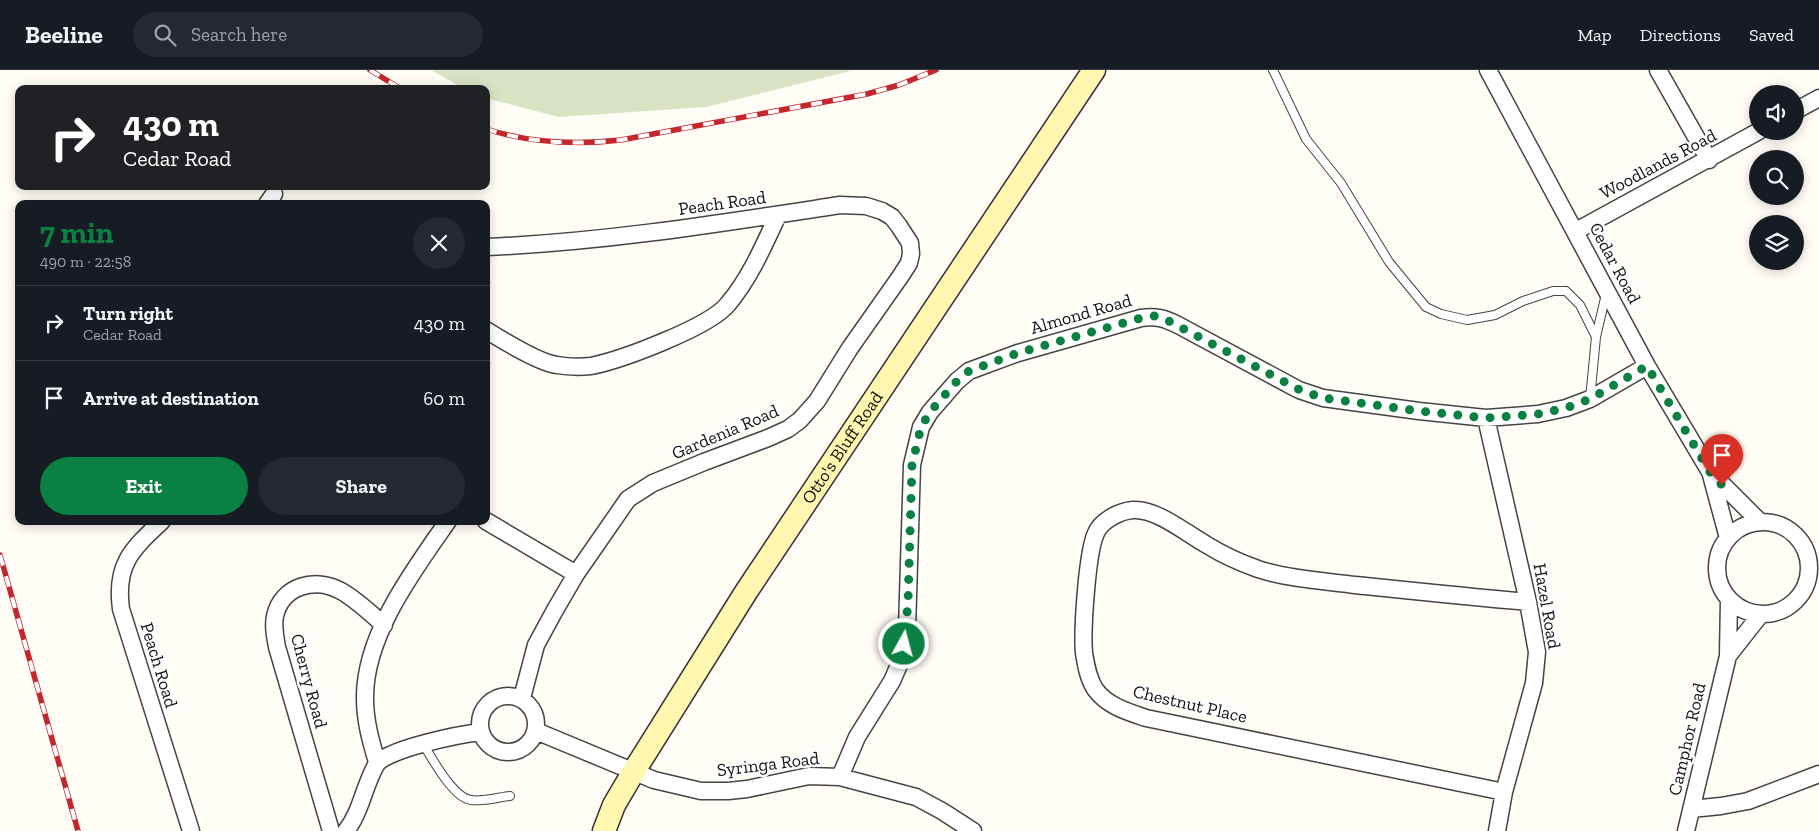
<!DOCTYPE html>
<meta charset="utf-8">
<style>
:root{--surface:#171b24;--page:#242831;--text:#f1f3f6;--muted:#9ea1a6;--line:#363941;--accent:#0b8043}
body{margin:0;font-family:"Zilla Slab",serif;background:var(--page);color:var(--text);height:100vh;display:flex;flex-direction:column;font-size:19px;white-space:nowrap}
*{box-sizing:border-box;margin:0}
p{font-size:16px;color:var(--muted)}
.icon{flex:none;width:28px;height:28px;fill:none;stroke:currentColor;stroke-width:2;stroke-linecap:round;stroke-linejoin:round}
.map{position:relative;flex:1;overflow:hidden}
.side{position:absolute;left:15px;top:130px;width:475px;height:325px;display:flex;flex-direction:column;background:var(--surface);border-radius:10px;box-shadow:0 2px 12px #0003}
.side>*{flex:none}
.top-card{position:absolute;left:15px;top:15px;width:475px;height:105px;border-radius:10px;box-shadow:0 2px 12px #0003;background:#202124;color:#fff;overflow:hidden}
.fabs{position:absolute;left:1749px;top:15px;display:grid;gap:10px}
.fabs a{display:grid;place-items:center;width:55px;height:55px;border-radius:50%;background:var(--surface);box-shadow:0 2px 12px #0003;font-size:25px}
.pin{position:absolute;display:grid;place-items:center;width:42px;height:42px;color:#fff;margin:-51px -21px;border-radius:50% 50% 50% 0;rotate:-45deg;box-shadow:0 0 5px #0007}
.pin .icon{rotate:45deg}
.me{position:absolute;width:55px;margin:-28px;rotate:7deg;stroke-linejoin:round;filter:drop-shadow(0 0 4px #0008)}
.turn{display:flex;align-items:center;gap:18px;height:105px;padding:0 25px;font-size:22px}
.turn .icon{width:65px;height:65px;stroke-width:2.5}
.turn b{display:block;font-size:35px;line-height:42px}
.round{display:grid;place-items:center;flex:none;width:52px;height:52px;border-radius:26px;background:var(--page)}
.summary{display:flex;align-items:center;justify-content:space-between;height:85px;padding:0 25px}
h1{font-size:30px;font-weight:700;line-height:38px;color:var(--accent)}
.action{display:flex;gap:10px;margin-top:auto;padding:10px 25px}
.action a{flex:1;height:58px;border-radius:30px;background:var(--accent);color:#fff;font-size:20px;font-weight:700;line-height:58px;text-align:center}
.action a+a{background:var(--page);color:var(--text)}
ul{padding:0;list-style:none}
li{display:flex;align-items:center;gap:15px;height:75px;padding:0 25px;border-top:1px solid var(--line)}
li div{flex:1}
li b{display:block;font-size:19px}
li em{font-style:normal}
header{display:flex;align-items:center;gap:30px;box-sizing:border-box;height:70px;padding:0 25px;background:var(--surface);border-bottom:1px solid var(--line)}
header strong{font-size:24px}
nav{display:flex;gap:28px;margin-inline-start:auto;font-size:18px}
.search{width:350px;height:45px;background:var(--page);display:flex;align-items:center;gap:12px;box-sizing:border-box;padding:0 18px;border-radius:28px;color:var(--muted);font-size:19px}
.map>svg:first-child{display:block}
.cemetery{fill:#d9e3c4}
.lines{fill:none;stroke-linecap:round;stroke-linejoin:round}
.lane-casing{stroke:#444;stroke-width:10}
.street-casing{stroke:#444;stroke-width:19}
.secondary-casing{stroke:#333;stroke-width:25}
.lane{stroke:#fff;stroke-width:8}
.street{stroke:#fff;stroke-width:16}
.secondary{stroke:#fff6b0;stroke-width:22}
.rail-casing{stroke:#c4262e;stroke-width:5.5}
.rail{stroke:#fff;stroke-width:4;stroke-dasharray:11;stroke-linecap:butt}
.route{stroke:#0b8043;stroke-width:9;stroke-dasharray:0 16.2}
.labels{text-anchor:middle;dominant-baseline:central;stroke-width:5;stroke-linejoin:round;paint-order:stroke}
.street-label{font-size:18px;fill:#111;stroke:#fff}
</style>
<header>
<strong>Beeline</strong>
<div class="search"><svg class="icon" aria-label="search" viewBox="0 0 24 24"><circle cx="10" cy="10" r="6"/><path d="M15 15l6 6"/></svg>Search here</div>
<nav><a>Map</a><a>Directions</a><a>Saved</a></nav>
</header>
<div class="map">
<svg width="1819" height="761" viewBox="0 0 1819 761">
<rect width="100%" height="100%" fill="#fffdf5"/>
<path class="cemetery" d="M431,0h423l-148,37 -147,10 -73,-19v-9h-21z"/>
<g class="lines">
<g class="lane-casing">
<path id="lane" d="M1273,0l33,69 35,44 48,79 37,45 15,7 26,6 28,-5 28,-14 30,-10h13l14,14 16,32
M1590,329l6,-62 10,-43
M423,674c9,14 30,54 48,56 10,2 29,-3 39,-4"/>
</g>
<g class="street-casing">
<path id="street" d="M1488,0l159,296 63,106 49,49
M1658,0l51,90
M1795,41l24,-13
M267,134l7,-10
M1576,161l183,-100
M486,177c119,-5 236,-24 354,-42l26,1 16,5 10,6 7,9 11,17 1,11 -2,9 -9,14 -50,71 -33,53 -17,19 -12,9 -20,9 -64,24 -51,21 -25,16 -52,75 -21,36 -19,35 -14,53
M486,260c16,10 54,33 71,35 12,2 23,2 34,1 30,-6 119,-39 137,-62 22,-26 36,-59 50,-89
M1486,348l42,184 9,50 -3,31 -30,109 -7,39
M1711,405l17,63
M162,451c-31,29 -47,44 -41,88l70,222
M486,451l90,53
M1717 498a46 46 0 1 1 92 0a46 46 0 1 1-92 0Z
M1728,586l33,-42
M480 654a28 28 0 1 1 56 0a28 28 0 1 1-56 0Z
M536,661l118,49 47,11h27l19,-2 62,-13 31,1 76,20 26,14 31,20
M377,692c-6,-20 -12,-41 -12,-63 -1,-63 48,-128 83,-178
M840,707l17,-40 35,-56 10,-23 5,-29 5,-164 9,-38 9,-15 27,-31 12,-10 49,-18 123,-35c15,-2 23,0 37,7l121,65 24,8 96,13 67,7 52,-4 28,-6 24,-9 57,-33
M1504,722l-358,-74c-18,-6 -39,-12 -51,-29 -7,-11 -9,-24 -11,-36 -2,-22 3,-101 12,-120 5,-12 23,-22 37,-23 23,-2 54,24 74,35 16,10 34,18 51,24 31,10 65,12 97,16 58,6 115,12 173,17
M1691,739l30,-3 27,-5 71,-27
M331,761l-54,-184c-2,-11 -4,-21 -2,-31 7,-31 41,-39 66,-25 16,9 29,22 43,34
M346,761c15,-19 18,-45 30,-66 9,-16 86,-31 105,-33
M1686,761l42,-175 1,-57"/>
</g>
<g class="secondary-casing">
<g id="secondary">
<path id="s1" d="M604,761l10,-26 20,-34 112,-179 348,-522"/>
</g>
</g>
<use href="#lane" class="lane"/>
<use href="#street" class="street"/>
<use href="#secondary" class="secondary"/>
<g class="rail-casing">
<path id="rail" d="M370,0l31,19
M486,59c44,14 90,16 135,11l246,-46 32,-9 37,-15
M0,485l78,276"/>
</g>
<use href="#rail" class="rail"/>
</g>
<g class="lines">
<path class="route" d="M904,574l4,-41 4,-138 9,-38 9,-15 27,-31 12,-10 49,-18 123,-35 13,-2 9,2 137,72 23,8 96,13 67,7 52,-4 28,-6 24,-9 57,-33 63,106 12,13"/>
</g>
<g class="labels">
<g class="street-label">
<text transform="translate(1658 94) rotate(-28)">Woodlands Road</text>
<text transform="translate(722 133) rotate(-8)">Peach Road</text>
<text transform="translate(1615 193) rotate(62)">Cedar Road</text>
<text transform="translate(1081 244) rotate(-16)">Almond Road</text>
<text transform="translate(725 362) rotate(-23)">Gardenia Road</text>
<text stroke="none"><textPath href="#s1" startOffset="452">Otto's Bluff Road</textPath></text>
<text transform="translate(1547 536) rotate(80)">Hazel Road</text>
<text transform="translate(159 595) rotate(73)">Peach Road</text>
<text transform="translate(309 611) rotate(75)">Cherry Road</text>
<text transform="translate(1190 634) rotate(13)">Chestnut Place</text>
<text transform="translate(1687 669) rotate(-77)">Camphor Road</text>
<text transform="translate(768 694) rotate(-7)">Syringa Road</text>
</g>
</g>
</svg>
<div class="fabs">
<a><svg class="icon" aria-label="sound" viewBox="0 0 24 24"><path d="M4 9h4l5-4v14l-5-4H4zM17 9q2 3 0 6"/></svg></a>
<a><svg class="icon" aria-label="search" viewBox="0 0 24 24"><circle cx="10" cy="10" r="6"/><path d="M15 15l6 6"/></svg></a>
<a><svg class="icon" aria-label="layers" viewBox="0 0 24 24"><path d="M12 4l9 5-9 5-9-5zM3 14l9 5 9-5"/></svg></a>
</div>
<div class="pin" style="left:1722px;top:415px;background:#d93025"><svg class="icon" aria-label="arrive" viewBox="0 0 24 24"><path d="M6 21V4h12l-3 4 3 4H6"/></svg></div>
<svg class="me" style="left:904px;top:574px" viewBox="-20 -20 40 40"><circle r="17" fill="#0b8043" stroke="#fff" stroke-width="3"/><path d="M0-11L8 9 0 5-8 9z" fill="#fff"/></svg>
<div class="top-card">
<div class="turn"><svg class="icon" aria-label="right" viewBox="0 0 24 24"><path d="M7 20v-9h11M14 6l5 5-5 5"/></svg><div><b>430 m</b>Cedar Road</div></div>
</div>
<section class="side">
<div class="summary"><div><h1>7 min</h1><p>490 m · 22:58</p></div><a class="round"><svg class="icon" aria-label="close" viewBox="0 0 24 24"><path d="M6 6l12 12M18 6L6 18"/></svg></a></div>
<ul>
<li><svg class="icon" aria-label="right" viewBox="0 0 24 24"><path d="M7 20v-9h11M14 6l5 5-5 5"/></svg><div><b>Turn right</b><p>Cedar Road</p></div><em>430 m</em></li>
<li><svg class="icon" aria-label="arrive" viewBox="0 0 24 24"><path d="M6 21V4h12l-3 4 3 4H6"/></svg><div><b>Arrive at destination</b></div><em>60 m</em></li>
</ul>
<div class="action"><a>Exit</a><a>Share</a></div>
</section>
</div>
